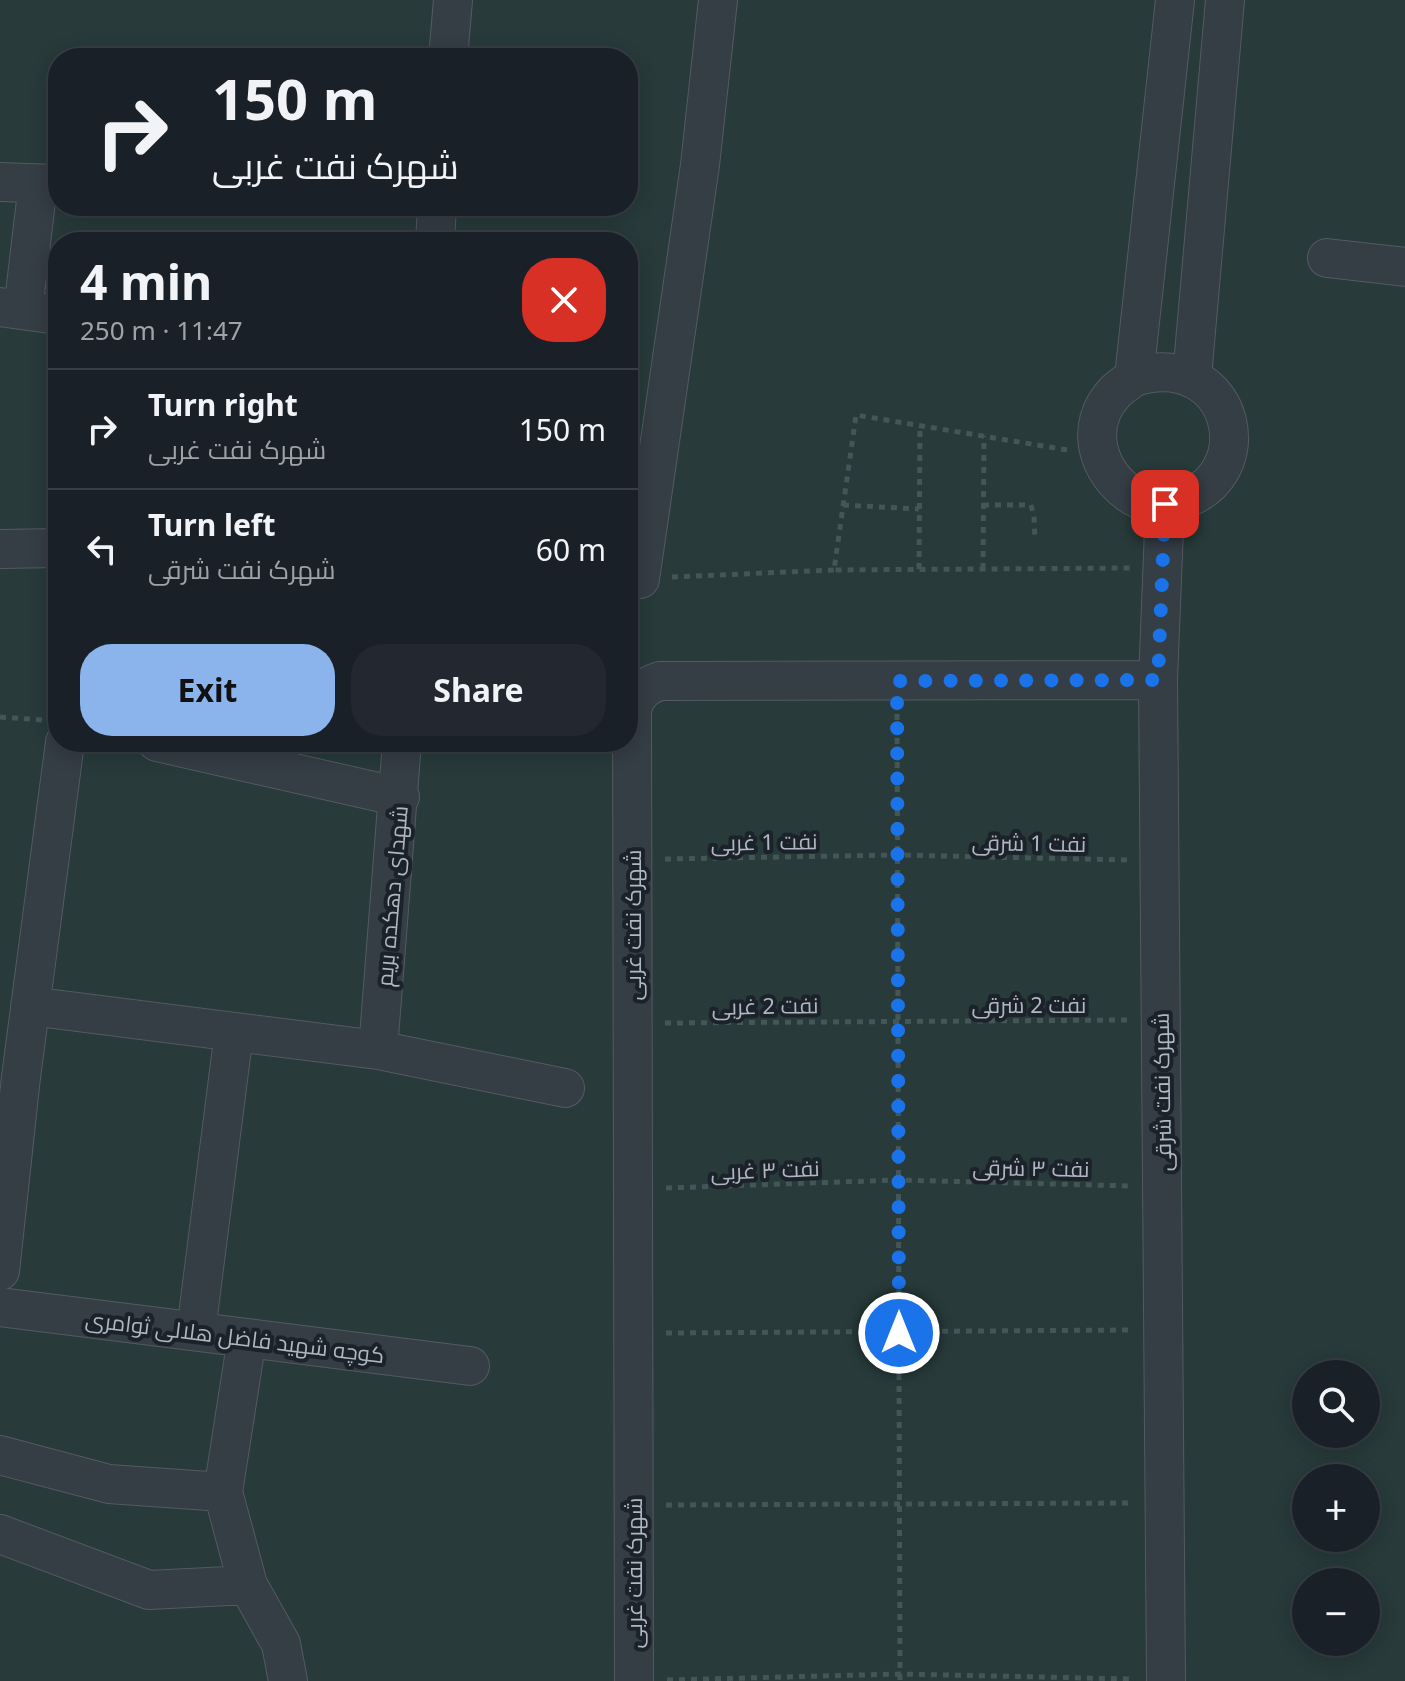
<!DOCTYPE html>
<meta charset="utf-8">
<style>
:root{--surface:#1a2028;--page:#232830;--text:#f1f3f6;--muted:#9fa3a8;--line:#383e45;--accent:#8bb4ec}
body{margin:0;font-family:"Noto Sans",Cairo,sans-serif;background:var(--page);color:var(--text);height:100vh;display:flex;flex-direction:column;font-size:30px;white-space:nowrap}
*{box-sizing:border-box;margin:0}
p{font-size:26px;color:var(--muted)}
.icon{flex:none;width:44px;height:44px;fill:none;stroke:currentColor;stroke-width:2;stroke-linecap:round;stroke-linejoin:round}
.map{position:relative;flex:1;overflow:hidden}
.details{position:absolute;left:48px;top:232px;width:590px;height:520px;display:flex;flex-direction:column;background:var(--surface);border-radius:32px;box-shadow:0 4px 20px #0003,0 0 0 2px var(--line)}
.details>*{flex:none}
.hud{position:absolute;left:48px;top:48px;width:590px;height:168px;border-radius:32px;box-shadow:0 4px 20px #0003,0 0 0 2px var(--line);background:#1a2028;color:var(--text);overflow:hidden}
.fabs{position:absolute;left:1292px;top:1360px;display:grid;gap:16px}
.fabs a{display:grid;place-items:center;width:88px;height:88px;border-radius:50%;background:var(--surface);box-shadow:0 4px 20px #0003,0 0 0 2px var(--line);font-size:40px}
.pin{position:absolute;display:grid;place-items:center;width:68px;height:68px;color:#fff;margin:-34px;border-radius:16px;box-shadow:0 4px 12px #0006}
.me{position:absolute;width:88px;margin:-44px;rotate:0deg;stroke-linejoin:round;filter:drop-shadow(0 0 6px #0008)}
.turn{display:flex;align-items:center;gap:28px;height:168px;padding:0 32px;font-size:36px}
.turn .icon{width:104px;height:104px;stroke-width:2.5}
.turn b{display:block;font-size:56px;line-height:68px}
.round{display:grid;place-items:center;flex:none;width:84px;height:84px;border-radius:32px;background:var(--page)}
.summary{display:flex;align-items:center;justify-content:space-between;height:136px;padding:0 32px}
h1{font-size:48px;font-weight:700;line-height:60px}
.cta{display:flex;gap:16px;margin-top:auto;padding:16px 32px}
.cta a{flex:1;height:92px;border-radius:32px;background:var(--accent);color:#111;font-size:32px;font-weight:700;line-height:92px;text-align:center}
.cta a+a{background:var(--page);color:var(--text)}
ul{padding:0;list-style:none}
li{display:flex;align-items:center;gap:24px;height:120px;padding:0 32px;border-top:2px solid var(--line)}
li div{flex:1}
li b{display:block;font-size:30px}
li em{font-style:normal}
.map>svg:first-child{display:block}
.green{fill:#283a3a;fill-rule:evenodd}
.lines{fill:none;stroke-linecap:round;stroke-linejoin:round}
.minor-casing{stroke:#535a63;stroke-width:40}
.path{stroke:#455657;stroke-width:5;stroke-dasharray:6 6;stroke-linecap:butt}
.minor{stroke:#353d45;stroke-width:38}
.route{stroke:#1a73e8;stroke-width:14;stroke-dasharray:0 25.2}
.labels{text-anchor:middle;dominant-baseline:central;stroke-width:8;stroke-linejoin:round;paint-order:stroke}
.street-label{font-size:22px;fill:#b0b7c2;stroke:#1b222a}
</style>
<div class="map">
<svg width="1405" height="1681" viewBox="0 0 1405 1681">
<rect width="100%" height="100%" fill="#222b35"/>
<path class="green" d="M0,0h1405v1681h-1405zM58,58h570v148h-570zM58,242h570v500h-570zM1306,1374h60v60h-60zM1306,1478h60v60h-60zM1306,1582h60v60h-60z"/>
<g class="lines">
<g class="minor-casing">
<path id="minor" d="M448,58l5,-58
M0,182l58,2
M435,242l2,-36
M1327,258l78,9
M0,307l58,8
M23,310l15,-126
M1134,377c102,-31 132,104 40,125 -12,3 -29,1 -41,-6 -36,-23 -50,-70 -18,-104 5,-5 13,-10 19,-15l41,-377
M1192,377l33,-377
M1165,504l-7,176 8,1001
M0,549l58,-1
M628,577l12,2 60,-414 18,-165
M157,742l243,55
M30,1006l348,44 187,38
M378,1050l24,-308
M0,1271l21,-194 44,-335
M0,1307l470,59
M196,1331l38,-299
M247,1338l-24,154 25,93 33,59 7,37
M0,1455l109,29 114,8
M0,1534l149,56 99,-5
M634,1681l-2,-972c5,-16 13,-23 28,-28l498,-1"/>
</g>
<path class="path" d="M1067,450l-211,-35 -22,155 296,-2
M843,505l76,4
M983,505h48l3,13 1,21
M919,569l1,-144
M983,569l1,-133
M672,577l162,-7
M897,714l3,967
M0,717l43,3
M665,859l232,-4 230,5
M665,1023l462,-3
M666,1188l232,-8 233,6
M666,1333l466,-3
M666,1505l466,-2
M667,1680l233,-6 233,5"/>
<use href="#minor" class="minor"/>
</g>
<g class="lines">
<path class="route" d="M899,1333l-2,-652 261,-1 7,-176"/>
</g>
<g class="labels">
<g class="street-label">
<text transform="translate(764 841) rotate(-1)">نفت 1 غربی</text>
<text transform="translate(1029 842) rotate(1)">نفت 1 شرقی</text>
<text transform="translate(391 896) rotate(-85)">شهدای دهکده بریم</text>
<text transform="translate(632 925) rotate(-90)">شهرک نفت غربی</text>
<text x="1029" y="1004">نفت 2 شرقی</text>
<text transform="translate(765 1005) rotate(-1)">نفت 2 غربی</text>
<text transform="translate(1161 1092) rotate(-91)">شهرک نفت شرقی</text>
<text transform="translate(1031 1167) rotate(1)">نفت ۳ شرقی</text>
<text transform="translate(765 1169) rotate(-2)">نفت ۳ غربی</text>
<text transform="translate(235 1336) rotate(7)">کوچه شهید فاضل هلالی ثوامری</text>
<text transform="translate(633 1573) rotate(-90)">شهرک نفت غربی</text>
</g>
</g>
</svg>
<div class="fabs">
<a><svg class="icon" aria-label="search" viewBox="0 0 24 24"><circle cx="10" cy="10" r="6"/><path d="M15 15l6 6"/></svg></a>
<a>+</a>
<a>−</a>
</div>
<div class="pin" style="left:1165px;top:504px;background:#d93025"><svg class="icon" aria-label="arrive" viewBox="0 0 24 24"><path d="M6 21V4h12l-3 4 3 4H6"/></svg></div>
<svg class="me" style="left:899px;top:1333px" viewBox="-20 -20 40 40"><circle r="17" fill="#1a73e8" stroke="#fff" stroke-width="3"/><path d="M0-11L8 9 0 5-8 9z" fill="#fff"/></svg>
<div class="hud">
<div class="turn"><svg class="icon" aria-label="right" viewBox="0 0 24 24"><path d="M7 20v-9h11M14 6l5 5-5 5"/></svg><div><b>150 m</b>شهرک نفت غربی</div></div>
</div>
<section class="details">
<div class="summary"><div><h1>4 min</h1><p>250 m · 11:47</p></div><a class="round" style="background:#d93025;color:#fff"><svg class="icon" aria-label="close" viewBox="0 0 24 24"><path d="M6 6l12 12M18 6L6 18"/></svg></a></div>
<ul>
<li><svg class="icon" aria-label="right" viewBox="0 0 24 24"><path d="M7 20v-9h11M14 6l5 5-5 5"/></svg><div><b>Turn right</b><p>شهرک نفت غربی</p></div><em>150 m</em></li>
<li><svg class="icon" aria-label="left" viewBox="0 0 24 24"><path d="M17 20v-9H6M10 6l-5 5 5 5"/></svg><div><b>Turn left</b><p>شهرک نفت شرقی</p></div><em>60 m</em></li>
</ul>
<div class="cta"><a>Exit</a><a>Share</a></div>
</section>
</div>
